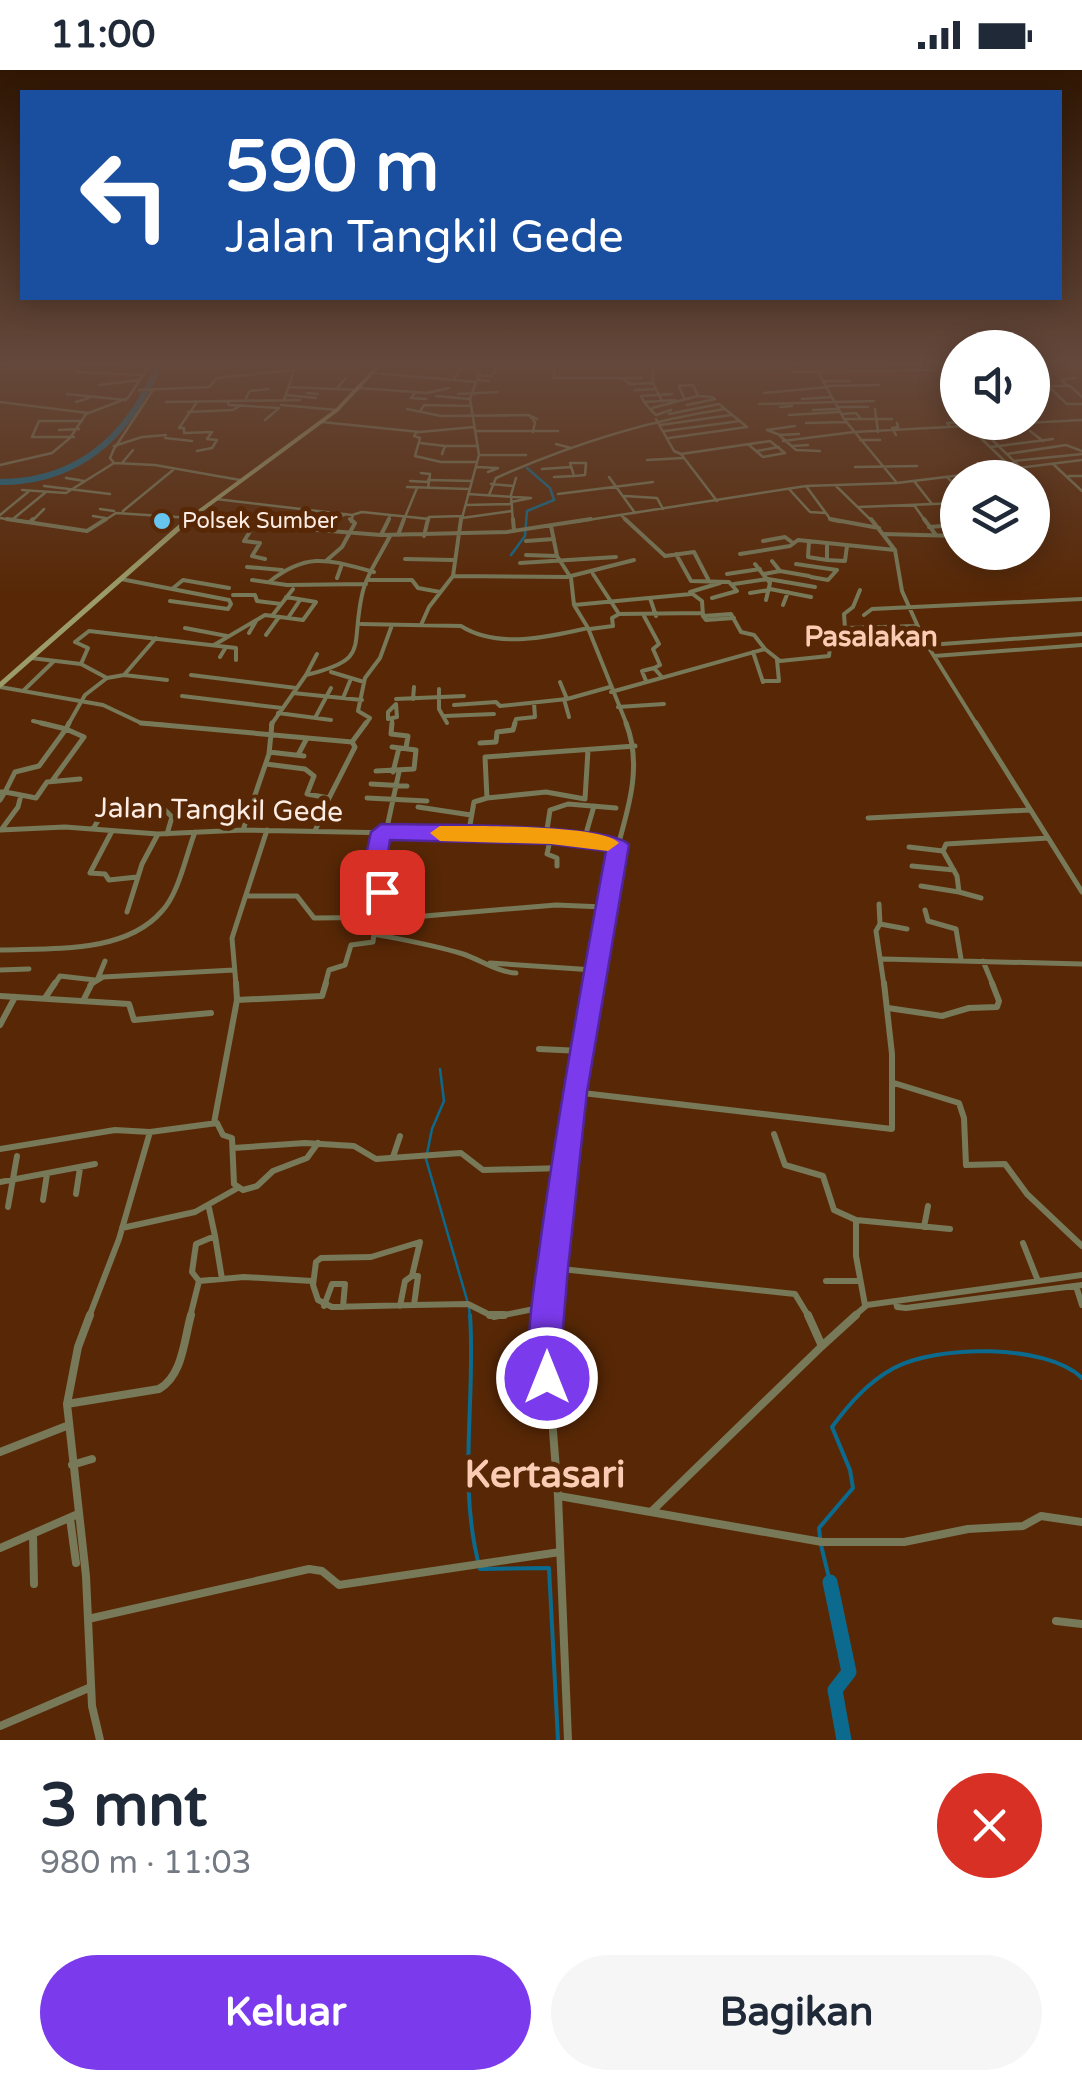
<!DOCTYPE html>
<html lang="id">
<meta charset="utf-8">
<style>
:root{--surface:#fff;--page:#f6f6f7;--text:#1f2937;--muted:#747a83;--accent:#7c3aed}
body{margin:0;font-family:"Varela Round",sans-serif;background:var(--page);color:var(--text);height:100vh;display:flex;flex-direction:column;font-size:38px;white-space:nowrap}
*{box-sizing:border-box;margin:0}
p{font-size:32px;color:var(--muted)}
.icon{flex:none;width:55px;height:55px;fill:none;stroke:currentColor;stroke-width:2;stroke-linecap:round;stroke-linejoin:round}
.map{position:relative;height:1670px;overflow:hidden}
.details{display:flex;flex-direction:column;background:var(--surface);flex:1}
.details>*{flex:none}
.banner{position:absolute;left:20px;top:20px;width:1042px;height:210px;border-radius:0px;box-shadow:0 5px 25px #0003;background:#1a4fa0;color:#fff;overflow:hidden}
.tools{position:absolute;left:940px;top:260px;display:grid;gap:20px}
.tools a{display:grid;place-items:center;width:110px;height:110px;border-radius:50%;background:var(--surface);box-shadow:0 5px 25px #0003;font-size:50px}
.pin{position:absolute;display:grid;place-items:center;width:85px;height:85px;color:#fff;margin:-42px;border-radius:20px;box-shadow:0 5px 15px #0006}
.me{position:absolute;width:110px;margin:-55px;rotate:0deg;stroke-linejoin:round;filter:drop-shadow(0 0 8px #0008)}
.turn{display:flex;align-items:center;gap:35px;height:210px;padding:0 40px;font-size:45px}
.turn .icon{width:130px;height:130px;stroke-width:2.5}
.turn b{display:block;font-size:70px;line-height:85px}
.round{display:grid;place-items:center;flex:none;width:105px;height:105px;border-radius:52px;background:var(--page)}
.head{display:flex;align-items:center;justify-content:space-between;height:170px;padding:0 40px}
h1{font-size:60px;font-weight:700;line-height:75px}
.primary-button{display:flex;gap:20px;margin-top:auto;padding:20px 40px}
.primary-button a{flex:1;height:115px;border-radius:60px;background:var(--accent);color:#fff;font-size:40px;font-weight:700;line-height:115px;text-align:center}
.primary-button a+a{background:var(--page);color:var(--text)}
.status{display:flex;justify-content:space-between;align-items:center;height:70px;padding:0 50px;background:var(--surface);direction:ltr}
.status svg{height:28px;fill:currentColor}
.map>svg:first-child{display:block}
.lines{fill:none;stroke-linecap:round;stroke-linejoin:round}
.stream-far1{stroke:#0b6a8d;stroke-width:2.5}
.stream{stroke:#0b6a8d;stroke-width:4}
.river-far1{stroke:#0b6a8d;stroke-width:6}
.river{stroke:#0b6a8d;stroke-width:15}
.street-far4{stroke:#777958;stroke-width:2.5}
.street-far3{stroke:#777958;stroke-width:4}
.street-far2{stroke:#777958;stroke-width:5}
.street-far1{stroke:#777958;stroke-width:6}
.street{stroke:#777958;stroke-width:8}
.secondary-far1{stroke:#9b9c69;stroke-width:4}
.secondary{stroke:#9b9c69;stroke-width:5}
.route{fill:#7c3aed;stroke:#51269a;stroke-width:2.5}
.slow{fill:#f59e0b}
.poi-dot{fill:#66c4ef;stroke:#582806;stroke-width:4}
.labels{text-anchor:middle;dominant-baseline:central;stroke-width:10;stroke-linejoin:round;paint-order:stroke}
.far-poi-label{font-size:22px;fill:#fcece3;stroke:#582806;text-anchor:start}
.far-quarter-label{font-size:28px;font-weight:bold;fill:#fbccb3;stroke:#582806}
.street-label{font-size:28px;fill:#fcece3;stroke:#582806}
.near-quarter-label{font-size:38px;font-weight:bold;fill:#fbccb3;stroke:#582806}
</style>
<div class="status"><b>11:00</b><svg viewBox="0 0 49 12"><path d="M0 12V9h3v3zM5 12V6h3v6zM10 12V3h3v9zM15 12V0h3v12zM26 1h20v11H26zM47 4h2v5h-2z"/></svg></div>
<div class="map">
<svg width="1082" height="1670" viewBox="0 0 1082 1670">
<rect width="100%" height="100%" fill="#582806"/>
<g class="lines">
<path class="stream-far1" d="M774,299l34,-8
M511,485l14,-19 2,-25 27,-11 -4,-12 -23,-20
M440,999l4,32 -12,28 -6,30 41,141
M469,1238l1,9"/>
<path class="stream" d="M470,1245c6,85 -13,170 10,254l69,-1 9,172
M820,1467l-1,-9 34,-40 -3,-18 -18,-43c17,-23 36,-45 62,-59 42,-23 152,-25 188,10
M821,1475l9,37"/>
<path class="river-far1" d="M0,412c67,0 116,-34 147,-93 5,-10 12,-16 13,-28"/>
<path class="river" d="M830,1512l19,90 -14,18 9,50"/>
<path class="street-far4" d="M63,291l32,4 56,-4
M310,291h10
M554,291v17h68l8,6 23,-1 9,18 13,-1
M652,291h24
M703,291h55
M812,291l32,58 53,64
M949,291l1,6h4
M337,292l44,2
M653,292v21
M0,294l33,-3
M887,294l36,1
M335,300l3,-9
M75,302l69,3
M793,302l142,-2 1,-9
M374,303l102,9 -6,17 9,56 -18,67
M477,306l8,-15
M624,308h17
M454,309l10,-18
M489,311l-12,-1 3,-4h12l8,-15
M824,311h26
M99,315l41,-5
M1067,315l-6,-5 15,-2
M828,316l51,-1
M1032,316h38l12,11
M1048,316l19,18h15
M288,317l70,3
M338,317l8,-9
M360,318l67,5 22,-5
M139,320l70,-3 8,-9 76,-8
M635,320l21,-1
M307,323l11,1
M415,323l-4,5 15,1
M764,323l64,-6
M67,324l59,6
M458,324l40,-2
M286,325l30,3
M436,326l34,3
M246,328l4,-7 19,-2
M684,328l-5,-12 14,-1 5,11
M802,329l30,-2
M284,330l13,-39
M228,331l72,-1
M0,332l88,11
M76,332l13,-4
M166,332l61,-1 2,4 50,3
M197,332l-18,26h5v5l28,-1 -5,7 10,1 -5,8 -15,3
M644,332l-3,-6 31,-2
M759,334l115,-3
M281,335l56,5
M687,335l28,-6 -3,-2
M780,337l12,-1
M837,337h31
M652,338l46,-12 14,1
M407,339l34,7 88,-1 8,4
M650,339l6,6 15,-5
M650,339l-6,-7 17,-1
M875,339l3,23
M421,340l3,-5 47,1
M813,340l24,-1
M949,340l9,1
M188,342l45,-2 8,-5
M669,344l50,-10 28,23 -78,11
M841,344l15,-1 4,5
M529,345l6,7 -2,10
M789,345l50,-3
M656,349l18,32 7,3 36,47
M844,349h48
M265,350l13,-11
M322,352l98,10 54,-5
M964,352l49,47
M806,353l40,-1
M660,355l71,-10
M950,357l-3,-4 15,-1
M980,358l41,40
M59,360l20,-1
M476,361h82
M665,361l75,-10
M1030,361l13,10
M417,362l-3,4 6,2 -5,18 26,6h35
M799,364l-20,1 17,15 24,1
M988,364l32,-3
M780,365l-13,-5 28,-4
M896,365l-4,-7 6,-1 -1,-4
M74,367h-42l7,-16h43
M165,368l27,3
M860,370h20
M783,371l71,-9 228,-12
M420,373l25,3
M556,374l15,4
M114,376l28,-9 24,-2
M792,376l16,-1
M991,377l62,-8
M757,381l22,-4
M442,384l3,-8h33
M681,384l89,-13 15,12 -22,4 -14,-12
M1007,384l59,-9 16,6
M479,385h47
M647,390l36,-2
M1014,391l68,-7
M114,393l-4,-5 4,-9 39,-59
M122,393l11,-13
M570,393h16l-1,12 -11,1z
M1053,394l29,27
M0,395l52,-12 18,-15 16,-24 42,-16 24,-37
M476,397l22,1 -10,4
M855,397l62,-1
M542,399l29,-2
M421,403l9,1 -2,14
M1069,406h13
M554,407l20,-1
M609,407l26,36
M947,407l11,11
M79,410l-13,-2 18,3
M428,410l44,1
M410,411l18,1
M914,411l18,23
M491,414l22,2
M835,415l38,37
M44,416l66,8
M806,416l25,34 9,2
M407,417l62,2
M789,419l21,23 16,1
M22,420l44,3 48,-30 41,2 85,15
M468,424l63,4
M558,424l95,-12
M489,425l7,-17c74,-33 149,-57 229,-69
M625,426l32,2 6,11
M216,429l136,16 10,-3 67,7
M511,432l20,-4
M466,435l46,-1
M914,435l12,17
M948,435l10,14
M859,437l99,-4
M100,439l14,2
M123,441l50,-41
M0,445l28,-23
M621,445l7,7
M93,446l12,2
M0,448l23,4
M462,448l49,-7
M13,449l33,-27
M189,450l19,2
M31,452l13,-13
M102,452l14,-9 76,5
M331,452l15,-8
M351,452l2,-7
M387,452l3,-6
M403,452l14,-34
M428,452l1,-5 33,-1
M513,452l-2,-27 5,-17
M575,452l231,-36 91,-3 185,-23"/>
<path class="street-far3" d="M7,449l80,12 19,-12
M513,449l1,12
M625,449l40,37 29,-4 14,27
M830,449l49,9
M871,449l24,31 7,41 22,49 53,85
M924,449l12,16
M189,450l192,15 126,-3 84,-13
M30,452l3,-3
M254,455l-10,16 16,2 -8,13 13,3
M551,456l6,30 14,22 3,27 14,23 39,97
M929,457l27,-2
M325,461l7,-12
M884,464l74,2
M381,465l8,-16
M398,465l6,-16
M424,466l4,-17
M526,471l28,-2
M763,471l22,-4 8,6
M809,471l-1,16 19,3
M827,473v17l18,1 2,-15
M676,484l15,27 38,1 8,9 -25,7
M740,484l50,-8 8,-6 97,10
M526,485l31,1
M405,489l48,1
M327,490l15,-13 13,-24 -5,-4
M772,491l8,10
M520,493l96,-6
M755,494l15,19 -4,17
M796,494l41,6
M247,497l35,3
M593,504l26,40
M727,504l33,-5
M764,504l16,-3 29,5
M453,506l114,1 67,-17
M811,507l17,3 9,-10
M337,508l5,-14
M121,509l51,10 11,-9 46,8
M252,510l35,5 79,-1
M369,510h43l6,8 22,4
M269,512c39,-31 60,-22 105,-10
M720,513l-30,9 12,9 1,15 28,-2 10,18 13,3 11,14
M734,514l34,-5 47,8
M770,519l41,8
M860,520l-7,17 -9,7 1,14 72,-2
M750,523l19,-3
M233,525h22l2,6 24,3
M650,528l6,18
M170,531l58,8 3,-5 -2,-4 -57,-11
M574,535l117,-11
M783,535l5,-13
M864,545l8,-6 210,-10
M272,546l21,-27
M644,546l15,28 -6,5 7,16 -6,3 7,8
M703,546l3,4 28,-2
M288,548l12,-18
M361,554l100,2c36,23 88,11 127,2
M421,555l8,-18 24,-31 8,-57
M185,558l42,8
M590,559l23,-3 -1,-8 7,-4 83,-1
M249,563l7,-12
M266,565l13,-18
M214,575l51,-30 38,5 13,-18 -30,-5
M928,575l154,-11
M753,582l10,30
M934,586l148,-11
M220,587l6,-10
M31,588l50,6 26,14
M81,594l7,-16 -13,-6 14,-11 147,17v12
M331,602l33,10
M124,605l43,5
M191,605l105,13
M306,605l11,-21
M646,611l-4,-10 12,-3
M763,611h16l-2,-21
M560,612l7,17
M0,617l103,18 38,18 26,2
M439,619v20l8,14
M23,621l30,-29
M611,622l154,-43 15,12 49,-5 2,-18 35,-1 1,-10
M293,623l69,7
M182,626l100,12
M343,628l7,-17
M396,629l68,-3
M413,629l1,-12
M564,629l5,18
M396,634l1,13 -9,2v-7z
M454,635l42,-3 4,4 67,-7 43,-12
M618,637l46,-3
M278,643l53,7
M445,646l49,-2
M315,648l16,-30
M33,651l18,4
M68,655l17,-30 22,-17 17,-3 32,-37
M271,655l35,-50c65,-16 44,-26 56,-80 4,-20 19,-41 28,-59
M365,655l5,-7 -12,-7 7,-33 15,-20 12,-33
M392,655v-6
M514,655l2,-6 19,-2 -1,-14"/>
<path class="street-far2" d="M141,653l211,19
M392,653l-1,11 17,2 -2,12
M976,653l106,169
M480,673l16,-1 1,-10 16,-2 2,-7
M269,682l35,4
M298,685l9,-17
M266,694l39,5 9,7 -7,18 22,4 -14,33
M376,701l38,-2 2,-19 -24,-3
M393,702l6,-24
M52,711l32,-44 -18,-8 3,-6
M371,714l36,2
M0,722h5l-5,8
M21,725l15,3 11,-16 33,-3
M329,728l26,-51 -3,-5 14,-19
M367,728l60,3
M487,728l59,-6 39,7 3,-49
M418,737l53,8
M163,738l9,9 -5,17
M868,748l162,-8
M93,759l13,-22 13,1
M0,760l65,-3 93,7 85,-4 308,6 67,9
M1,760l17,-23 3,-12 -16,-3 10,-20 24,-6 27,-37 -25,-6
M243,760l26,-76 3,-31
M587,760l7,-24
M112,761l-22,42 15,1 4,6 28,-3
M381,762l-8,47 8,16
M386,762l13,-60
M468,766l6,-34 13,-4 -2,-41 150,-11
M546,766l4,-26 18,-6 48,4
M551,766l-4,18 10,4v8
M909,777l34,4
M912,796l42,4
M921,816l38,6 -2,-16 -14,-25 3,-7 102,-6
M959,822l22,6
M248,826h49l17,22 99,-1 143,-12 48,2
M879,834l1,20 -4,7 8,54
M925,840l3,11 28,8 5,30
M127,842l15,-48 16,-30
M373,847l1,17c30,6 60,11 89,20 18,6 34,18 53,19
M880,854l27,5
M0,880c52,-2 125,4 162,-39 17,-18 24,-56 33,-79
M883,889l199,5
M983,891l10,24
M490,893l104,7
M0,900l29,-1
M98,908l7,-17
M54,915l6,-9 35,4
M90,915l13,-8 131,-7
M236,915l-4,-47 35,-108
M325,915l4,-15 16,-5 6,-20 22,-3 1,-8
M591,915c6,-33 10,-68 17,-101 11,-53 39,-108 18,-161"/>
<path class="street-far1" d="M0,926l129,8 5,16 77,-7
M45,928l10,-15
M84,929l8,-16
M237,930l85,-4 4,-13
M888,938l54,8 27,-8 28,-1 2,-6 -7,-18
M0,955l15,-28
M539,979l42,2
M894,1013l65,20 5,15 2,47 39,-1 22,30 55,52
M574,1022l318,37v-75l-8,-71
M214,1053l23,-123 -1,-17
M774,1064l11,31 38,11 11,34 22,10v36l9,49
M233,1078l72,-5 49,3 22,13 85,-6 22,17 82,-2
M0,1079l115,-19 35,2 67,-9 6,12 9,3 2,46 9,6 14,-4 16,-15 34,-13 11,-15
M393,1087l7,-21
M0,1112l95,-18
M76,1124l4,-26
M43,1130l4,-26
M8,1137l9,-51
M856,1150l94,9
M924,1157l4,-21
M122,1158l73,-16 41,-23
M215,1166l7,43
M420,1172l-8,34h6l-4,29 -82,2 -14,-7 -5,-15 3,-23 5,-4 50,-1z
M1023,1173l15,38
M552,1198l243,26 14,23
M199,1211l-7,-9 4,-28 19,-8 -6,-28
M826,1211h33
M1076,1216l6,19
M896,1232l1,5 9,1 176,-23
M414,1235l54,-1 26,13 55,-11
M324,1236l8,-22h13l-2,23
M400,1236l5,-25 7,-5
M89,1247l30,-78 31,-107
M190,1247l9,-36 45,-4 68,4
M549,1247l25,-225 18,-109
M853,1247l14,-12 215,-30"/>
<path class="street" d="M90,1245l-12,32 -11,57 19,172 6,130 8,34
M490,1245h14
M549,1245l-3,25 12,156 10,244
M808,1245l14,31 34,-31
M67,1334l92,-15c24,-14 25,-49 32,-74
M0,1382l69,-27
M72,1395l20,-6
M559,1426l263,46h82l64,-13 55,-3 18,-10 41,6
M652,1441l170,-165
M70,1448l6,45
M33,1464l1,50
M0,1478l78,-34
M88,1549l221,-50 13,2 17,14 221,-33
M1056,1551l26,3
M0,1656l91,-39"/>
<path class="secondary-far1" d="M185,452l152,-112 46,-49"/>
<path class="secondary" d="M0,615l189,-166"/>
</g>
<linearGradient id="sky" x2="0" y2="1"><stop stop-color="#301603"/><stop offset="0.56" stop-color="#64483b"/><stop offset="1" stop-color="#64483b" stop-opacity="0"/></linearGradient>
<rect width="1082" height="524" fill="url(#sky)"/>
<path class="route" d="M381,754c37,1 231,-1 248,21l-42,247 -19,176 -6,72 1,38 -4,11 -12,5 -11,-5c-16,-39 0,-110 5,-152 18,-129 41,-257 65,-386l-55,-7 -161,-4 -6,37 9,15 -11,9 -8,-2 -13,-21 10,-46z"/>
<path class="slow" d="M440,756c30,0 164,-2 179,17l-11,8 -57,-7 -111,-3 -10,-8z"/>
<circle class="poi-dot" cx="162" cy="451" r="10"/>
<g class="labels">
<g class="far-poi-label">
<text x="182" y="451">Polsek Sumber</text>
</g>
<g class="far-quarter-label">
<text x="871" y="567">Pasalakan</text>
</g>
<g class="street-label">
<text transform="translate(219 740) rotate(1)">Jalan Tangkil Gede</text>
</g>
<g class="near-quarter-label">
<text x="545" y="1405">Kertasari</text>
</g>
</g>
</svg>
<div class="tools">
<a><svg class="icon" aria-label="sound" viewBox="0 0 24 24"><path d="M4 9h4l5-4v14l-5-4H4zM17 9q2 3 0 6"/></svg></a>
<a><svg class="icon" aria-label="layers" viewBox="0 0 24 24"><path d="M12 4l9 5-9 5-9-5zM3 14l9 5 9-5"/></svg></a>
</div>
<div class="pin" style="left:382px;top:822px;background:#d93025"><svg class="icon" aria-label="arrive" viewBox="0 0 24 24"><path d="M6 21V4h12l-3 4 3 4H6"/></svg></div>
<svg class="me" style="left:547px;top:1308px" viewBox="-20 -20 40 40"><circle r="17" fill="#7c3aed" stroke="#fff" stroke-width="3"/><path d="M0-11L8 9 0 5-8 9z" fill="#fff"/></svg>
<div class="banner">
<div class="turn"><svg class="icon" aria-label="left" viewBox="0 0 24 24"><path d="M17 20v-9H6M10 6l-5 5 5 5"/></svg><div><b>590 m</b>Jalan Tangkil Gede</div></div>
</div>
</div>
<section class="details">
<div class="head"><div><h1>3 mnt</h1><p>980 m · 11:03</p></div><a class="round" style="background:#d93025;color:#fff"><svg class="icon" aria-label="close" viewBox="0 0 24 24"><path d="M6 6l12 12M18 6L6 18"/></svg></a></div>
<div class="primary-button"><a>Keluar</a><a>Bagikan</a></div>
</section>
